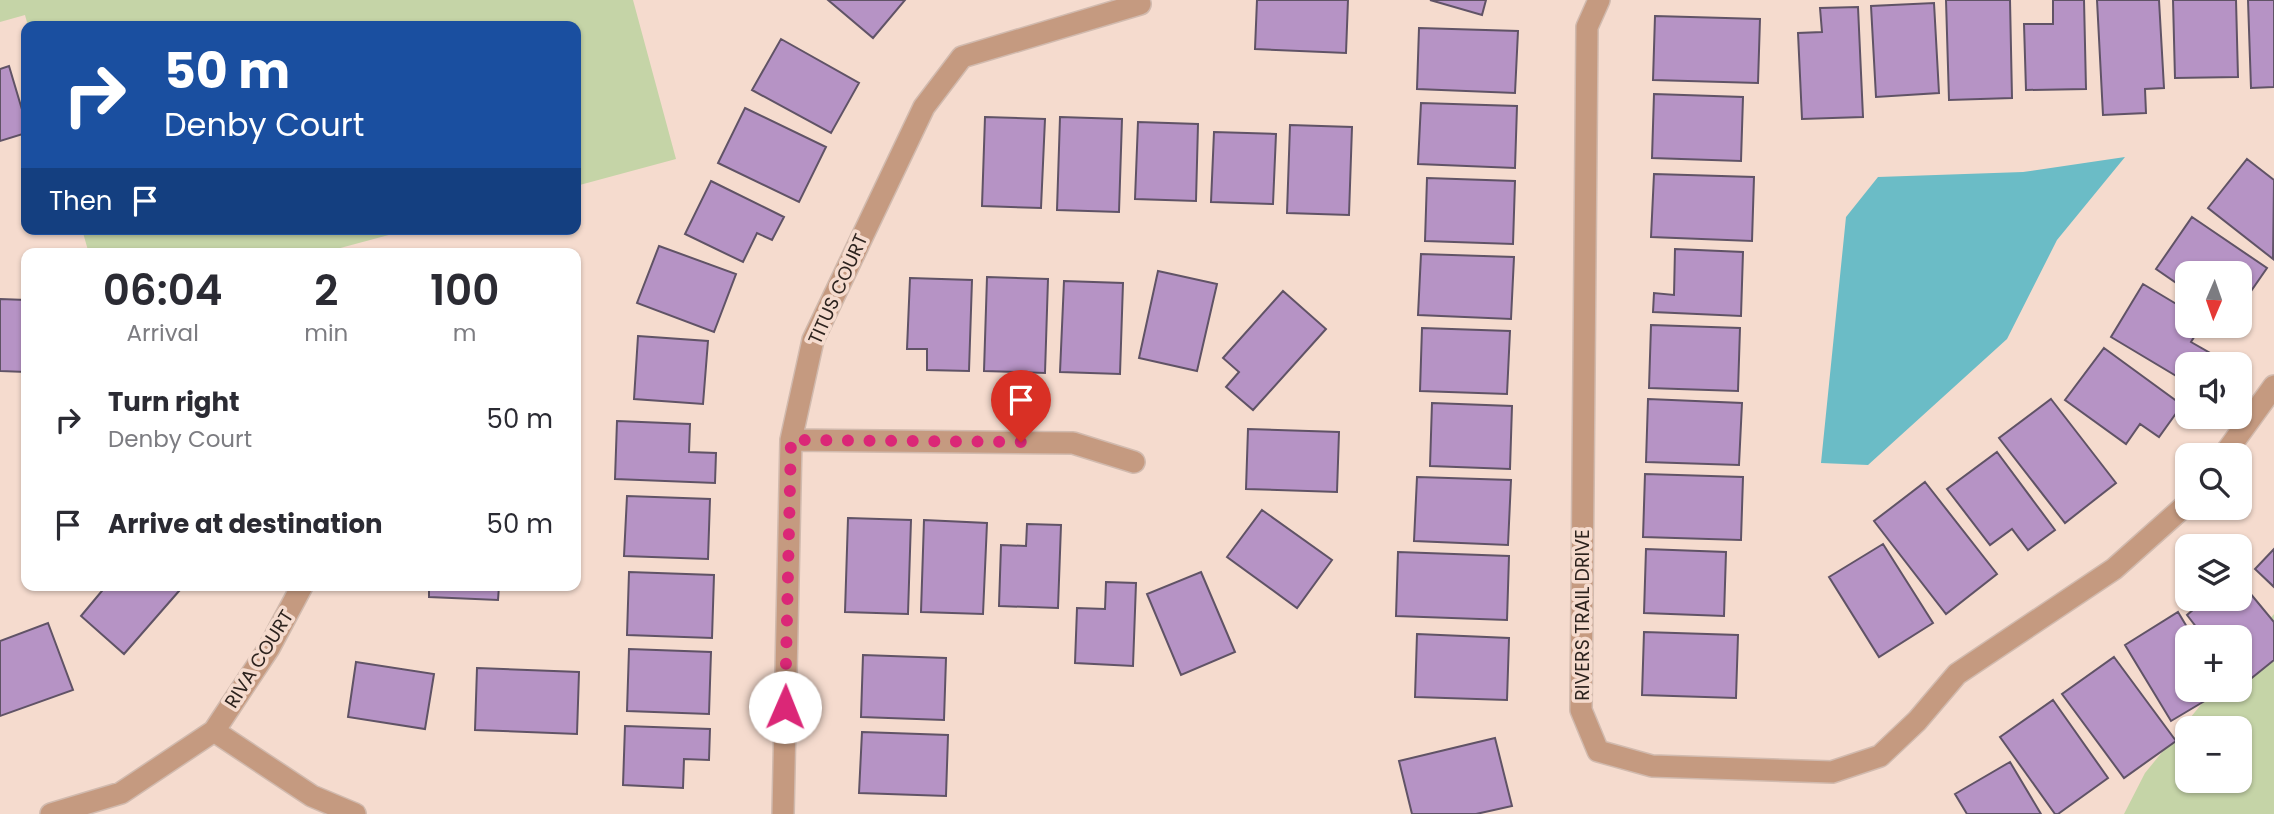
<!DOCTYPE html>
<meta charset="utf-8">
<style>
:root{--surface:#fff;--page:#f7f7f7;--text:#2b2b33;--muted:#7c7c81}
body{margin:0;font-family:Poppins,sans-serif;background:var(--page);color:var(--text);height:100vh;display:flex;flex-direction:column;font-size:26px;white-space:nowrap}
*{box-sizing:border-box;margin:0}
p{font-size:23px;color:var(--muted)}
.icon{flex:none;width:38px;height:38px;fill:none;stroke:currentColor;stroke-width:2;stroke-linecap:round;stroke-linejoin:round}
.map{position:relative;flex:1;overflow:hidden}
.side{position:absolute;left:21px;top:248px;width:560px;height:343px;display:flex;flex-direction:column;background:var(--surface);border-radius:14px;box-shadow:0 2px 5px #0004}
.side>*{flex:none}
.top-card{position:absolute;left:21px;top:21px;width:560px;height:214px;border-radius:14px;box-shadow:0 2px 5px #0004;background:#1a4fa0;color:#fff;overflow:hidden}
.needle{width:46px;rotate:182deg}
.fabs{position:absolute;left:2175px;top:261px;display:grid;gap:14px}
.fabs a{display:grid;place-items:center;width:77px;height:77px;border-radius:14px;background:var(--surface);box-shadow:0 2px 5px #0004;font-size:35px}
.pin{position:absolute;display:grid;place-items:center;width:60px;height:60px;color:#fff;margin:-72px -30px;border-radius:50% 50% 50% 0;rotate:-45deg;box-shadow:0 0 7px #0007}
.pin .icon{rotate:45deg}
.me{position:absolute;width:77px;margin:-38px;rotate:1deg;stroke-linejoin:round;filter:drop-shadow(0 0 5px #0008)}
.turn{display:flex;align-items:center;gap:24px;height:147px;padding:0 28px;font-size:32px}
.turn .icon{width:91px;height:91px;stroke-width:2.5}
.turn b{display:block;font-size:49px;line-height:60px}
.then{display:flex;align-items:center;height:66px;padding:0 28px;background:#0003;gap:14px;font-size:26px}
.eta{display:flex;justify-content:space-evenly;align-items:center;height:119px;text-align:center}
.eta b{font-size:42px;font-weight:600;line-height:49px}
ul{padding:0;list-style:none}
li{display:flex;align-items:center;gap:21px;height:105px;padding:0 28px}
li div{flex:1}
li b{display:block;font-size:26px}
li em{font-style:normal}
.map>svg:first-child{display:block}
.green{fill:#c5d4a7;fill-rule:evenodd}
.water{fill:#6bbcc6}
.building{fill:#b693c5;stroke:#605366;stroke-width:2}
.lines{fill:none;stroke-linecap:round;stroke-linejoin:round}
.minor-casing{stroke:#d1baae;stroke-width:24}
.minor{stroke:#c59a80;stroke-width:21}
.route{stroke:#db2777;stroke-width:12;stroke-dasharray:0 21.6}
.labels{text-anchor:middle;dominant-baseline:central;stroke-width:7;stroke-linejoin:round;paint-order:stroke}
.street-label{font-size:19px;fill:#2d231e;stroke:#f5dbce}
</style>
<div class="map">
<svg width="2274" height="814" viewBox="0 0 2274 814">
<rect width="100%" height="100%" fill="#f5dbce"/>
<path class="green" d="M0,0h633l43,159 -100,27v-160h-548l-3,-11 -25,7z
M82,229h329l-93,25h-229z
M2274,614v200h-150l21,-41 68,-83h27v-34zM2188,728h52v52h-52z"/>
<path class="water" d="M2125,157l-68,83 -50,99 -139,126 -47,-2 25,-246 32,-40 145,-5z"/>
<path class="building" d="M828,0h77l-32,38z
M1257,0h91l-2,53 -91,-4z
M1430,0h56l-4,15z
M1946,0h64l2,98 -63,2z
M2053,0h31l2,89 -60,1 -2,-66h29z
M2097,0h62l5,88 -19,1 1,24 -43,2z
M2173,0h63l2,77 -63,1z
M2248,0h26v87l-23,1z
M1934,3l5,90 -63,4 -5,-91z
M1858,7l5,110 -61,2 -4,-86 24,-1 -2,-24z
M1655,16l105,3 -2,64 -105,-3z
M1419,28l99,3 -3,62 -98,-4z
M781,39l78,44 -28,50 -79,-43z
M9,66l17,57v10l-26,8v-72z
M1654,94l89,3 -2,64 -89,-3z
M1421,103l96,3 -2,62 -97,-4z
M745,108l81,39 -27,55 -81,-39z
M985,117l60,2 -4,89 -59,-2z
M1060,117l62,2 -3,93 -62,-2z
M1138,122l60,2 -2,77 -61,-2z
M1290,125l62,2 -3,88 -62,-2z
M1214,132l62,2 -3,70 -62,-2z
M2247,159l27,21 -1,79 -65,-51z
M1654,174l100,3 -2,64 -101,-4z
M1427,178l88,3 -2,63 -88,-3z
M711,181l73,36 -12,23 -15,-7 -14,29 -58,-28z
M2192,217l75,51 -27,39v-34h-52v18l-32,-22z
M659,246l77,28 -22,58 -77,-29z
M1675,249l68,3 -2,64 -88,-4 1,-19 20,2z
M1421,254l93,3 -3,62 -93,-4z
M1158,271l59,13 -20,87 -58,-13z
M987,277l61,2 -3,94 -61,-2z
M910,278l62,2 -3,91 -42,-1v-21h-20z
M1064,281l59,2 -3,91 -60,-2z
M2143,284l45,27v15h13l-10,16 19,11 -6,11h-16v19l-77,-46z
M1283,291l43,38 -73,81 -27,-23 13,-15 -16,-14z
M0,299l26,1v72l-26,-1z
M1651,325l89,3 -2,63 -89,-3z
M1422,328l88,3 -3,63 -87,-3z
M638,336l70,5 -5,63 -69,-5z
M2104,348l78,57 -23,32 -19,-13 -14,20 -61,-44z
M1648,399l94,4 -3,62 -93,-3z
M2051,399l65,84 -51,40 -66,-85z
M1432,403l80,3 -2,63 -80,-3z
M617,421l73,3 -1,28 27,1 -1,30 -100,-4z
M1248,429l91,3 -2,60 -91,-3z
M1997,452l58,78 -27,20 -16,-21 -22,16 -43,-56z
M1645,474l98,3 -2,63 -98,-3z
M1417,477l94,3 -3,65 -94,-4z
M1925,482l72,92 -51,40 -72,-93z
M627,496l83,3 -2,60 -84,-3z
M1262,510l70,50 -35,48 -70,-51z
M848,518l63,2 -3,94 -63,-2z
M924,520l63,3 -4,91 -62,-2z
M1027,524l34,1 -3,83 -59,-2 2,-61 25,1z
M1883,544l50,79 -54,34 -50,-80z
M1646,549l80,3 -2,64 -80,-3z
M2274,549v38l-19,-18z
M1398,552l111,4 -2,64 -111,-4z
M629,572l85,3 -2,63 -85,-3z
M1201,572l34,80 -54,23 -34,-81z
M2240,581l34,41v38l-31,25 -3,-4v-44h-36l-17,-22 20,-17h33z
M1106,582l30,1 -3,83 -58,-3 2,-55 28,1z
M106,586h67l6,5 -55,63 -43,-38z
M429,586h70l-1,14 -69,-3z
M2178,612l15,25h-5v53h35l-52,31 -46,-76z
M48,623l25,67 -73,26v-75z
M1644,632l94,3 -2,63 -94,-3z
M1417,634l92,4 -2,62 -92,-3z
M629,649l82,3 -2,62 -82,-3z
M863,655l83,3 -2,62 -83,-3z
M2114,657l62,84 -52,37 -62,-84z
M356,662l78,12 -9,55 -77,-12z
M477,668l102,4 -2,62 -102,-4z
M2053,700l55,78 -50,36h-3l-55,-77z
M625,726l85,3 -1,31 -25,-1 -1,29 -60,-3z
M862,732l86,3 -2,61 -87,-3z
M1495,738l17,68 -36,8h-64l-13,-53z
M2010,762l31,52h-74l-12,-20z"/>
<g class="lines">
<g class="minor-casing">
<path id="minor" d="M1599,0l-12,27 -6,683 17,41 54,15 180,6 48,-16 37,-35 40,-47 157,-105 74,-66
M791,440l282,3 61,19
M2224,455l50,-69
M214,731l98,65 43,18
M51,814l70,-21 93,-62 55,-83 33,-62
M783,814l8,-374 22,-100 111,-233 38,-50 178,-53"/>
</g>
<use href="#minor" class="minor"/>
</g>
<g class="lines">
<path class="route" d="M785,707l6,-267 230,2"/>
</g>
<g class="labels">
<g class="street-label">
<text transform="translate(838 289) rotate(-66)">TITUS COURT</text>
<text transform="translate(1582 615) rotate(-90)">RIVERS TRAIL DRIVE</text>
<text transform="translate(259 659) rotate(-58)">RIVA COURT</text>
</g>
</g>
</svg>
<div class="fabs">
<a><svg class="needle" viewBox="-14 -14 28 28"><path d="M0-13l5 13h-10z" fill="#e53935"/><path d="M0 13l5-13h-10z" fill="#7c7c81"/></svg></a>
<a><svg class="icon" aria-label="sound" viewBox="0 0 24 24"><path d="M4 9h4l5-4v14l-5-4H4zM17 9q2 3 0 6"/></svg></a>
<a><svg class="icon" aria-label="search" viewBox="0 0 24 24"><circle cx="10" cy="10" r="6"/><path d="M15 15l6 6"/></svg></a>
<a><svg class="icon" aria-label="layers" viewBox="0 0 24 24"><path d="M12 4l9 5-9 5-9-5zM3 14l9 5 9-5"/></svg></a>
<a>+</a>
<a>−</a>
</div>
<div class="pin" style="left:1021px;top:442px;background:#d93025"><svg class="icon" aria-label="arrive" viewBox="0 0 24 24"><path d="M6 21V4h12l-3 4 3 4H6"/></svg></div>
<svg class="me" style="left:785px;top:707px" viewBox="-20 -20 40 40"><circle r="19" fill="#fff"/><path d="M0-13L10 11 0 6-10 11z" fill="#db2777"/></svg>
<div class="top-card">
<div class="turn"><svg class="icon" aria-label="right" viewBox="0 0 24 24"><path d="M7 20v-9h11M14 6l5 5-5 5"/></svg><div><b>50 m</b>Denby Court</div></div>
<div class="then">Then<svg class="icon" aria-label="arrive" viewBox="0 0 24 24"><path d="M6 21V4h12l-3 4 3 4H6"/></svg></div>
</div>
<section class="side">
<div class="eta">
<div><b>06:04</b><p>Arrival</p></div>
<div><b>2</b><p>min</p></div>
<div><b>100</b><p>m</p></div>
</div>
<ul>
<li><svg class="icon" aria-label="right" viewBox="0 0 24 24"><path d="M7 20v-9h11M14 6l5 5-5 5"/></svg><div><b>Turn right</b><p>Denby Court</p></div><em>50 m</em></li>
<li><svg class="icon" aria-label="arrive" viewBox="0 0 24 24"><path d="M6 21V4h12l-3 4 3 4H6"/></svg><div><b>Arrive at destination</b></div><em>50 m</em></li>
</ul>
</section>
</div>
